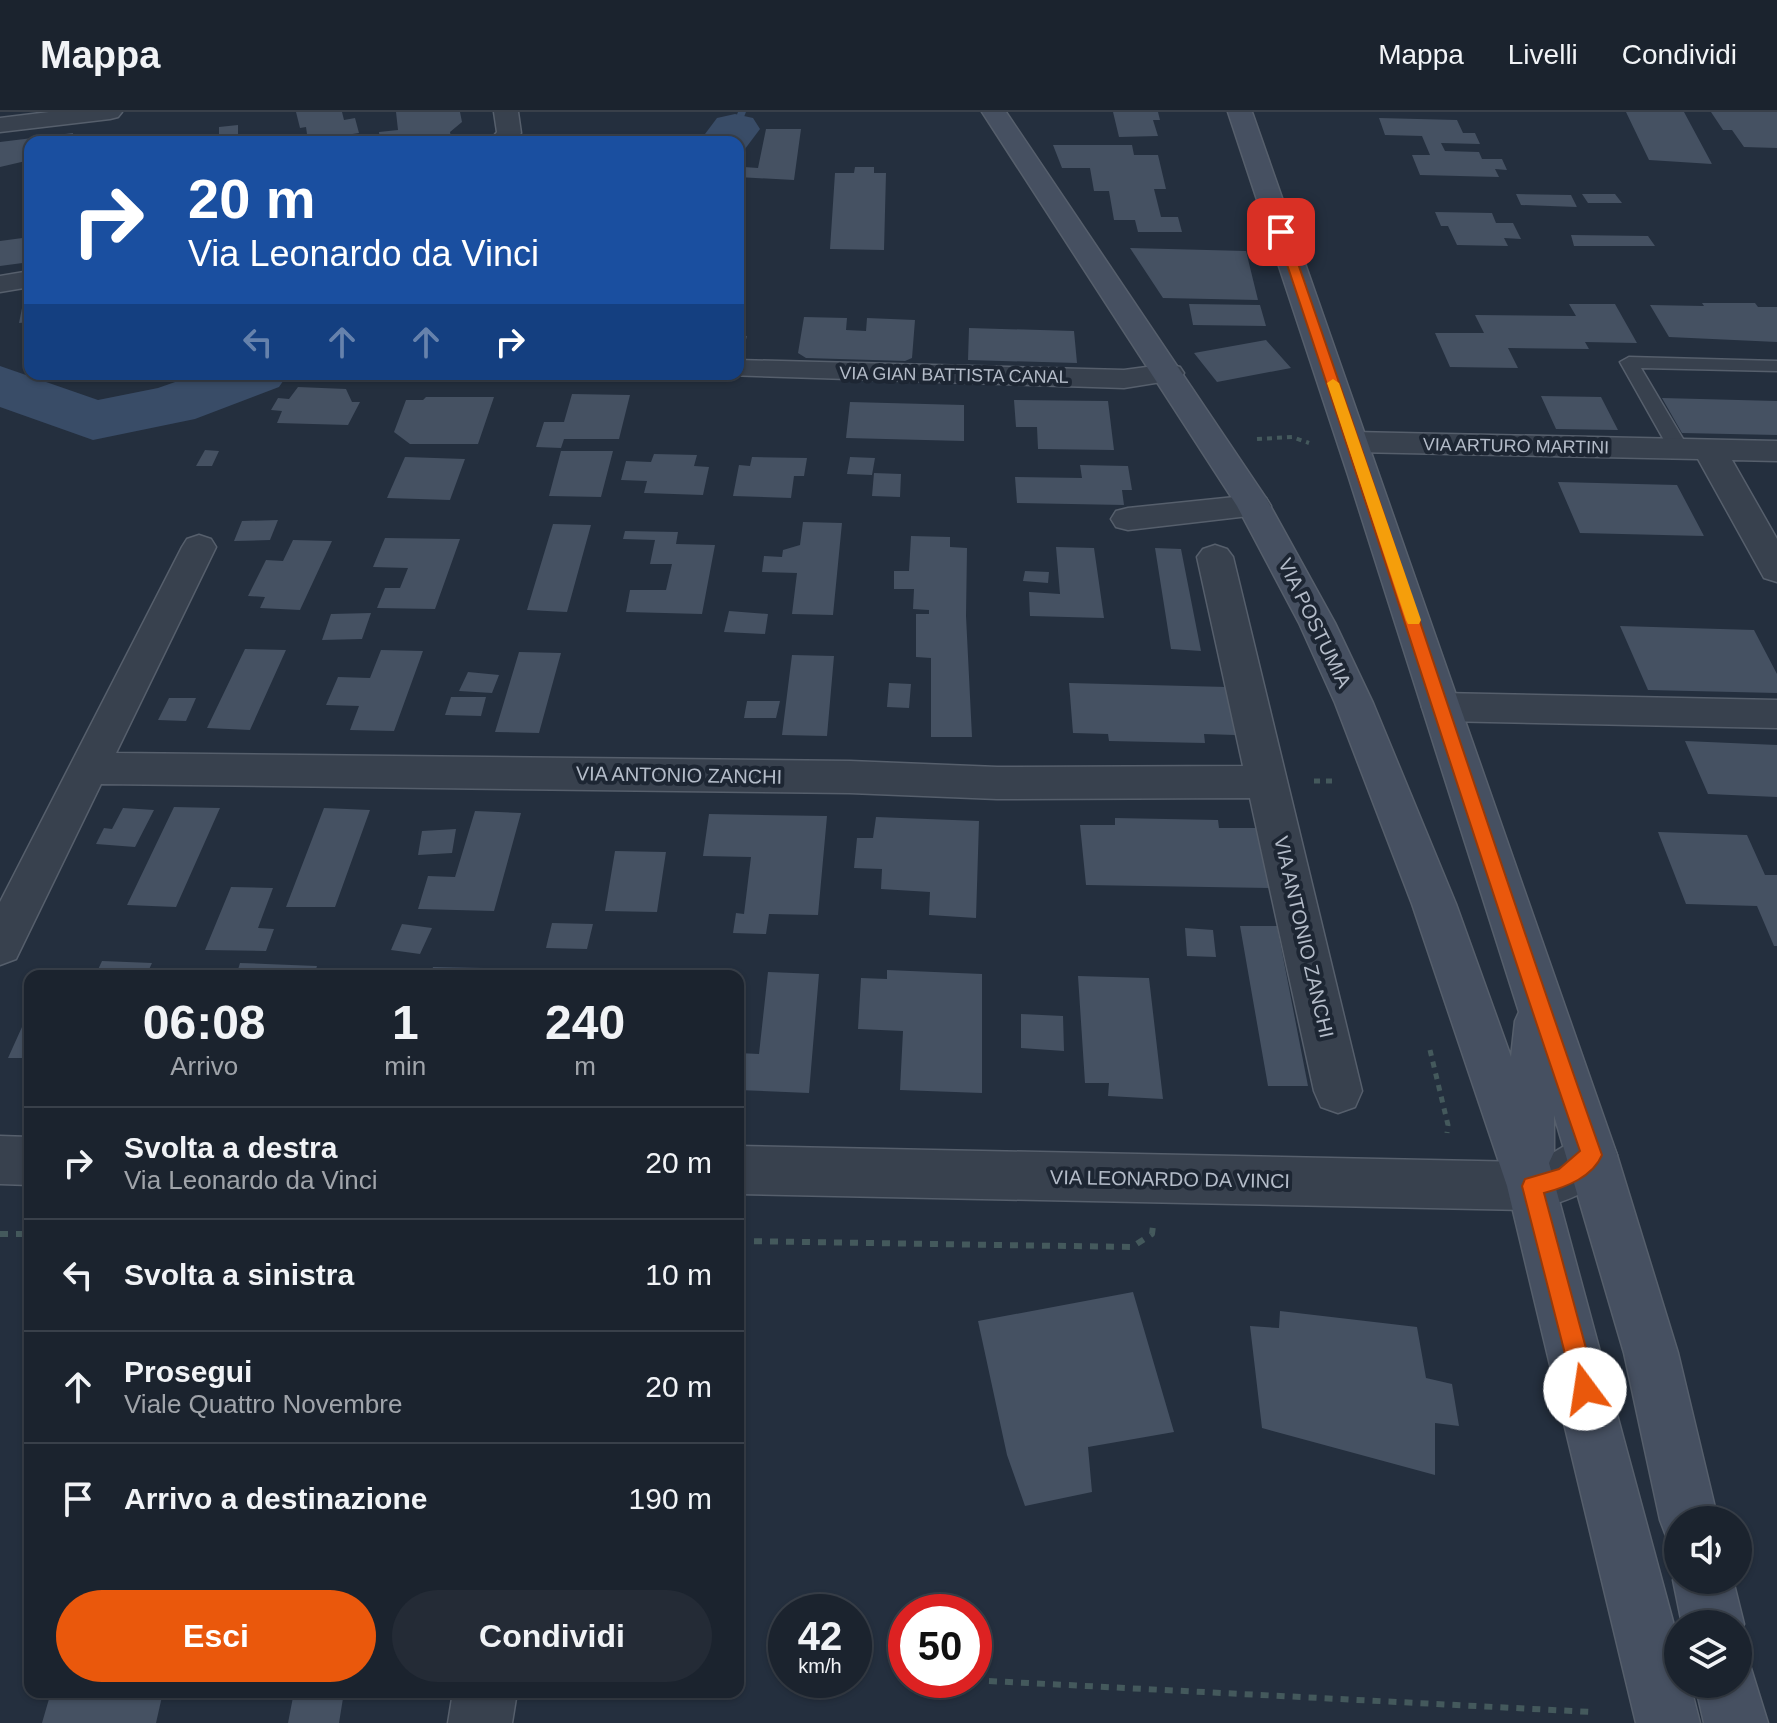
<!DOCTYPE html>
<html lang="it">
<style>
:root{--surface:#1b232e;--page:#242b36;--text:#f1f3f6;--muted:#a0a4aa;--line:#39404a;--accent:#ea580c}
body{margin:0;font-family:Arial,sans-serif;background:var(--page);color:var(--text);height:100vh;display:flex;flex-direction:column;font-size:30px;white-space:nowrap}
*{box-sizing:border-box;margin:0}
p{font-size:26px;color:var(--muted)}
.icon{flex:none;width:44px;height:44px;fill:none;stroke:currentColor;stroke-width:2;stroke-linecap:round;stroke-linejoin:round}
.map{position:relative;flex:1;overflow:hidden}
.details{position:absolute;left:24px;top:858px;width:720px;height:728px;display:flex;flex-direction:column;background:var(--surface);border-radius:16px;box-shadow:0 2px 6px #0004,0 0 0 2px var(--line)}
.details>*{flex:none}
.top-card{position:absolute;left:24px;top:24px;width:720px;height:244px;border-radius:16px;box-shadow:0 2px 6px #0004,0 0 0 2px var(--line);background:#1a4fa0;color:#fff;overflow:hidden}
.controls{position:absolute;left:1664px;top:1394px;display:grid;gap:16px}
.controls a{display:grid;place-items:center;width:88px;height:88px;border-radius:50%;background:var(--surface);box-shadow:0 2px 6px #0004,0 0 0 2px var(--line);font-size:40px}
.speed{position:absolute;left:768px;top:1482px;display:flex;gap:16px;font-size:40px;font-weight:700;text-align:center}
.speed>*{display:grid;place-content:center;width:104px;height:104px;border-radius:50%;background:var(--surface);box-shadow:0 2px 6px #0004,0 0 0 2px var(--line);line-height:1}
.speed small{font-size:20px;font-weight:400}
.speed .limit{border:12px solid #d22;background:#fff;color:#111}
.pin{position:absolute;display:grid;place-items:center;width:68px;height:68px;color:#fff;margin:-34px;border-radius:16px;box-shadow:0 4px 12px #0006}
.me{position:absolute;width:88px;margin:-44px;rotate:346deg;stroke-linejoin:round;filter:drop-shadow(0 0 6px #0008)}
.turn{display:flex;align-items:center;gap:28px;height:168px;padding:0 32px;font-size:36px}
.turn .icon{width:104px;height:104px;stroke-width:2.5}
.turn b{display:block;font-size:56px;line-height:68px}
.lanes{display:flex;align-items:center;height:76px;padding:0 32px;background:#0003;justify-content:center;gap:40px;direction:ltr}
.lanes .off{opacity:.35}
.eta{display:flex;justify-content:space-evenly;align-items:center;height:136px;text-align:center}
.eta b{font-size:48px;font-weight:800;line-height:56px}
.cta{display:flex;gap:16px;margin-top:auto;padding:16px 32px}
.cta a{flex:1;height:92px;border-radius:48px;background:var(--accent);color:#fff;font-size:32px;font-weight:800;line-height:92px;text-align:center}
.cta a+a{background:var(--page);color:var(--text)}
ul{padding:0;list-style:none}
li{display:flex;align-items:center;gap:24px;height:112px;padding:0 32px;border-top:2px solid var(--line)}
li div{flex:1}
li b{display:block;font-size:30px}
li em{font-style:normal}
header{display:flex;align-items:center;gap:48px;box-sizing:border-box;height:112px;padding:0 40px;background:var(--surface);border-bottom:2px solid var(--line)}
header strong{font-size:38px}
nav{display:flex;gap:44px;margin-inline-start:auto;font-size:28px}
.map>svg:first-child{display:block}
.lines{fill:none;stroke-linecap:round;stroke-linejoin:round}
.stream{fill:#394c67;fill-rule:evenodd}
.river{fill:#394c67;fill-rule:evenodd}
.building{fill:#455162}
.lane-casing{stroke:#565f6c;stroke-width:3}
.street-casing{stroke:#565f6c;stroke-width:3}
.secondary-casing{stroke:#565f6c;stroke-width:3}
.path-far2{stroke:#44595c;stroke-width:4;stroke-dasharray:5 5;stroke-linecap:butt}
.path-far1{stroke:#44595c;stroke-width:5;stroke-dasharray:6 6;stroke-linecap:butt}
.path{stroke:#44595c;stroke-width:6;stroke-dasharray:8 8;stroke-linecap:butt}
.lane{fill:#38414e;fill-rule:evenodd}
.street{fill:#38414e;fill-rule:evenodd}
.secondary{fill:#465061;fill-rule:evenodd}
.route{fill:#ea580c;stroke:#983908;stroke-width:2}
.slow{fill:#f59e0b}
.labels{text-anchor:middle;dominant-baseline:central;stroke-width:8;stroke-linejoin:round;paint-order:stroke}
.far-street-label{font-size:18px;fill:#b4bcc9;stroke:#1d2633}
.street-label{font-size:20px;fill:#b4bcc9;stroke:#1d2633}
</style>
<header>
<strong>Mappa</strong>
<nav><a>Mappa</a><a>Livelli</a><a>Condividi</a></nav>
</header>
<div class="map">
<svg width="1777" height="1611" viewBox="0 0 1777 1611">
<rect width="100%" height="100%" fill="#242f3e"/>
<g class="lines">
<path class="stream" d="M738,0h8l-7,17 -4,3 -4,-3z"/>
<path class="river" d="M735,2l18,4 7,11 -18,24 -4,1v-12h-39l18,-24z
M0,254l98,34 60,-12 40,-14h90l-9,13 -84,32 -102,21 -93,-33z"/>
</g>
<path class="building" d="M296,0h46l2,8 11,-2 4,15 -51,8 -2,-14 -6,1z
M396,0h64l2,10 -12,10 2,10h-72l-1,-10 19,-2z
M1113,0h45l2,8h-7l5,16 -39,1z
M1626,0h58l28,52 -63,-4z
M1711,0h66v36l-33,-1 -12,-17h-9z
M1379,6l78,2 6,13h12l5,11 -39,-1 4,8 34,1 3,7h20l5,11 -12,-1 4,8 -79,-2 -8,-20h18l-8,-19 -37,-1z
M238,13v10l-19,2v-10z
M766,17h35l-7,51 -56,-3v-18l7,2 -1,6 14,1z
M73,21l-1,9h-42v18l-30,7v-25z
M276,22v8h-51v-2z
M1053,33h79l2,10h24l8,34h-12l7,28h17l4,15h-44l-3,-12h-21l-5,-29h-15l-4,-23h-28z
M855,55h19v6h12l-2,77 -54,-1 5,-76h19z
M1516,82l55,1 6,12 -56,-2z
M1582,82h33l7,9h-34z
M1435,100l57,1 4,10h17l8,16 -17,-1 4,8 -51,-1 -9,-19h-7z
M1571,123l77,1 7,10h-81z
M30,125v25l-30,4v-25z
M1130,136l116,3 12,49 -95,-2z
M30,185v25l-11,1 5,-25z
M1702,191h53l3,4h19v35l-108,-5 -19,-32 54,1z
M1189,192l71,1 6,21 -73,-1z
M1569,192h46l22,39 -52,-1 4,7 -81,-1 10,20 -68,-1 -15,-34h49l-9,-18 101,1z
M804,205l43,1 -1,12 20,1 1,-13 48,2 -3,38 -7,3 -99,-3 -8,-5z
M738,212h4v12h5l-6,23h-3z
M969,216l105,3 3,32 -109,-3z
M1266,228l25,28 -74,14 -23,-29z
M298,275l48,2 6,13h8l-12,23 -71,-2 5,-12 -11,-1 7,-12 11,1z
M572,282l58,1 -11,44h-55l-3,9 -25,-1 8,-25h20z
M1541,284l60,1 17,33 -62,-1z
M426,285h68l-16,47h-68l-16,-12 12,-32h17z
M1662,286l115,3v34l-95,-2z
M1014,288l94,1 6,49 -76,-1 -1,-22h-21z
M850,290l114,3v36l-118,-3z
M205,338l14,1 -7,15h-16z
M561,339h52l-12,46 -52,-1z
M654,342l43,1 -3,11 15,1 -6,28 -59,-2 3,-12 -26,-1 5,-19 25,1z
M405,345l60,2 -15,41 -63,-2z
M752,345l55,1 -3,18h-10l-3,22 -58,-2 6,-31 11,1z
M850,345l25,1 -3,17 -25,-1z
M1080,353l48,1 4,24h-10l2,15 -107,-2 -2,-26 67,1z
M874,361l27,1 -1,23 -28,-1z
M1558,370l119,3 27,51 -124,-3z
M278,408l-8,20 -36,1 8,-20z
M803,410l39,1 -9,92 -41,-1 5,-41 -35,-1 2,-16 18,1 1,-7 17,-5z
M553,412l38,1 -24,87 -40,-2z
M625,419l53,1 -2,12 39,1 -13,69 -76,-2 4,-22h36l6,-26h-22l5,-24 -32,-1z
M911,424l39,1v10l17,1 -1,68 6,121h-41v-79l-15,-1v-43h13v-4l-16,-1 1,-20h-20v-18h15z
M385,426l75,1 -25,70 -58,-1 8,-20h15l8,-20 -35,-1z
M293,428l39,1 -32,69 -40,-2 5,-11 -17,-1 18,-36 17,1z
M1056,435l38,1 10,70 -74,-2 -1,-24 31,2z
M1155,436l26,1 20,102 -30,-2z
M1025,459l24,1 -1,11 -25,-2z
M729,499l39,3 -3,20 -41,-2z
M371,501l-9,26 -40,1 9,-26z
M1620,514l134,4 23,44v19l-129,-3z
M245,537l41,1 -36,80 -43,-2z
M381,538l42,1 -29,80 -44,-1 9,-24 -33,-1 12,-28 32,1z
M519,540l42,1 -22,80 -44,-1z
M792,543l42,1 -7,80 -45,-1z
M468,560l31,3 -7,18 -33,-2z
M889,571l22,1 -2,24 -22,-1z
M1069,571l158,4 8,48 -31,-1 1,9 -96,-2 -1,-7 -35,-1z
M451,585h35l-5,19 -36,-1z
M169,586h27l-10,23 -28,-1z
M747,589h33l-4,17h-32z
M1685,629l92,4v52l-69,-3z
M174,695l46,1 -44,99 -49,-2z
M123,696l31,2 -19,37 -39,-3 8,-16 8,1z
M324,696l46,2 -35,97h-49z
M475,699l46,2 -27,98 -76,-2 10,-33 27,1z
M709,702l118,2 -9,99 -49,-1 -3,20 -33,-1 3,-20 8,1 7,-57 -48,-1z
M876,705l103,4 -3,97 -47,-3 1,-23 -49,-3 1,-20 -28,-1 3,-30h16z
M1115,706l103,2 1,8h39l11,60 -183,-3 -6,-60h35z
M456,717l-4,24 -34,2 4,-24z
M1658,720l89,3 18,40h12v71h-3l-17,-40 -71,-2z
M615,739l51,1 -9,60 -52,-1z
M231,775l42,1 -15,40 16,1 -8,22 -61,-1z
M552,811l41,1 -6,25 -41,-1z
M402,812l30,4 -12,26 -29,-4z
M1240,814h37l31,160h-40z
M1185,816l28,2 3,27 -29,-1z
M102,849l50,2 -6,13h-51z
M240,851l26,1 51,2 -3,10h-78z
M433,855l51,1 -3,8h-51z
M599,856l50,2 -1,6h-51z
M887,858l95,4v119l-82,-3 3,-59 -45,-2 3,-51 26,1z
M768,860l51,2 -10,119 -71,-3v-37l21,1z
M1078,864l71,2 14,121 -55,-3 1,-13h-24z
M1021,902l42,2 1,35 -43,-3z
M22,915h8v31h-22z
M1133,1180l41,140 -86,15 4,45 -67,14 -18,-51 -29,-134z
M1280,1199l137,16 9,51 26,6 7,42 -24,-3v52l-173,-47 -12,-102 29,2z
M51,1580h112l-7,31h-114z
M294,1580h50l-5,31h-51z"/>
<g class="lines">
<g class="lane-casing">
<path id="lane" d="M1629,245l148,4v10l-136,-3 48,81 -10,6 -10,-6 -49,-87z"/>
</g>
<g class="street-casing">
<path id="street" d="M49,0h73l-4,5 -8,2 -110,13v-14z
M494,0h24l3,21 -7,9h-25l8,-10z
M30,159v16l-30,5v-16z
M738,248l386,10 45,-6 11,3 4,6 -4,6 -56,9 -397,-13 11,-1z
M1354,320l423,9v20l-45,-1 45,79v43l-13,-4 -66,-119 -344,-7 -11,-3 -5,-7 5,-7z
M1254,383l12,3 5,8 -5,8 -138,16 -12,-3 -5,-8 5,-8 12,-3z
M199,423l12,4 5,8 -100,206 734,8 147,6 246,-1 -46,-209 6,-8 12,-4 12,4 6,8 129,534 -7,16 -17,6 -17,-6 -7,-16 -64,-293 -253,1 -147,-6 -749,-9 -85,175 -16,6v-63l182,-355 5,-8z
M1441,581l336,7v28l-336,-7 -14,-4 -5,-10 5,-10z
M1592,1019l18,7 7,17c-16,36 -49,46 -85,55l-794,-16v-48l794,16c23,-7 38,-22 60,-31z
M0,1024l30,1v48l-30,-1z
M453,1580h64l-5,31h-64z"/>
</g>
<g class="secondary-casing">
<path id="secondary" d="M982,0h24l260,386 69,125 38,80 83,201 55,153 4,-36 4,-9 -171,-537 -120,-363h24l365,1043 61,198 40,167h-40v25l-10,-4 -8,-21 -36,-167 -70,-238v37l-5,11 129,477v44h12l10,39h-64l-129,-537 -95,-282 -77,-201 -36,-80 -62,-117z
M1678,1455v13h55l11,44 -6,14v-14h-56l-9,-44z
M1738,1545l11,5 19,61h-64l-9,-39h43z"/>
</g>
<path class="path-far2" d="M1257,327l35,-2 17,6"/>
<path class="path-far1" d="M1314,669h22
M1430,938l18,75 -1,8"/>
<path class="path" d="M0,1122h30
M738,1129l394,6 20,-13 1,-8
M989,1569l603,31"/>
<use href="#lane" class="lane"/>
<use href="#street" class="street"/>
<use href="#secondary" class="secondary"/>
</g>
<path class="route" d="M1281,117l6,3c108,307 206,617 315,923 -9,22 -36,32 -58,38l53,196 -3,8 -9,4 -8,-4 -3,-8 -52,-203 3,-7 34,-10 21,-18c-106,-305 -200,-613 -304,-919z"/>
<path class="slow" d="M1333,267l6,4 82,237 -2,4h-11l-2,-4 -79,-237z"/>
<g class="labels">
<g class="far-street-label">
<text transform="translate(954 263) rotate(1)">VIA GIAN BATTISTA CANAL</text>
<text transform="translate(1516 334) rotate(1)">VIA ARTURO MARTINI</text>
</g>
<g class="street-label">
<text transform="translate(1315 511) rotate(64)">VIA POSTUMIA</text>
<text transform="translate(679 663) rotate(1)">VIA ANTONIO ZANCHI</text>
<text transform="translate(1304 825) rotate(77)">VIA ANTONIO ZANCHI</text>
<text transform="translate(1170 1067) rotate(1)">VIA LEONARDO DA VINCI</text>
</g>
</g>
</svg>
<div class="controls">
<a><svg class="icon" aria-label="sound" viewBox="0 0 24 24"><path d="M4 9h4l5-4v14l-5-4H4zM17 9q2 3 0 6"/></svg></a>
<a><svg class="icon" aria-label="layers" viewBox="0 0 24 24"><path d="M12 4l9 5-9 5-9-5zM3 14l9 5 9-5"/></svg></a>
</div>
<div class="speed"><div>42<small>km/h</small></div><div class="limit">50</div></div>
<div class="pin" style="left:1281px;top:120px;background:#d93025"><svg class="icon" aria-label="arrive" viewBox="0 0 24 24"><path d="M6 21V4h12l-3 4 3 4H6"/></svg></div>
<svg class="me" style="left:1585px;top:1277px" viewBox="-20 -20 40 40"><circle r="19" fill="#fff"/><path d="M0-13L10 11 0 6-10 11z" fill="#ea580c"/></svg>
<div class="top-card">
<div class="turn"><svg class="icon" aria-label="right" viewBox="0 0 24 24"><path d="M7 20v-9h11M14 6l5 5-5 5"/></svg><div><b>20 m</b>Via Leonardo da Vinci</div></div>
<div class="lanes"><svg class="icon off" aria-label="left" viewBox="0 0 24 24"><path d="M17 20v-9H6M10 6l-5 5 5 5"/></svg><svg class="icon off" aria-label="ahead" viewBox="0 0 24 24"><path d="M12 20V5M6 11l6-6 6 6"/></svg><svg class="icon off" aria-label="ahead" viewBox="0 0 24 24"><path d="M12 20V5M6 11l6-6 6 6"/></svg><svg class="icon" aria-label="right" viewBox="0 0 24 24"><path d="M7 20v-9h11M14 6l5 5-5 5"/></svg></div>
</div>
<section class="details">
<div class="eta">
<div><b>06:08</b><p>Arrivo</p></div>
<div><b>1</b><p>min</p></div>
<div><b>240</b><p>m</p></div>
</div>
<ul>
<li><svg class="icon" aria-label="right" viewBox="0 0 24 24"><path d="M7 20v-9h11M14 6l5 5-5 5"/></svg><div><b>Svolta a destra</b><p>Via Leonardo da Vinci</p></div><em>20 m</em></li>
<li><svg class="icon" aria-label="left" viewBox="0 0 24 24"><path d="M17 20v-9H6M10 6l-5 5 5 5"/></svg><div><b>Svolta a sinistra</b></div><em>10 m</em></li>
<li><svg class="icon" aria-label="ahead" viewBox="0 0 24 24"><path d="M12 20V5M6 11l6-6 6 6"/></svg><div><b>Prosegui</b><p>Viale Quattro Novembre</p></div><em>20 m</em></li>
<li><svg class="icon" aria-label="arrive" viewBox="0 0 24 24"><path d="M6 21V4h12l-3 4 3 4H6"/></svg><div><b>Arrivo a destinazione</b></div><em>190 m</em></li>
</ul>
<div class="cta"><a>Esci</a><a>Condividi</a></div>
</section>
</div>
